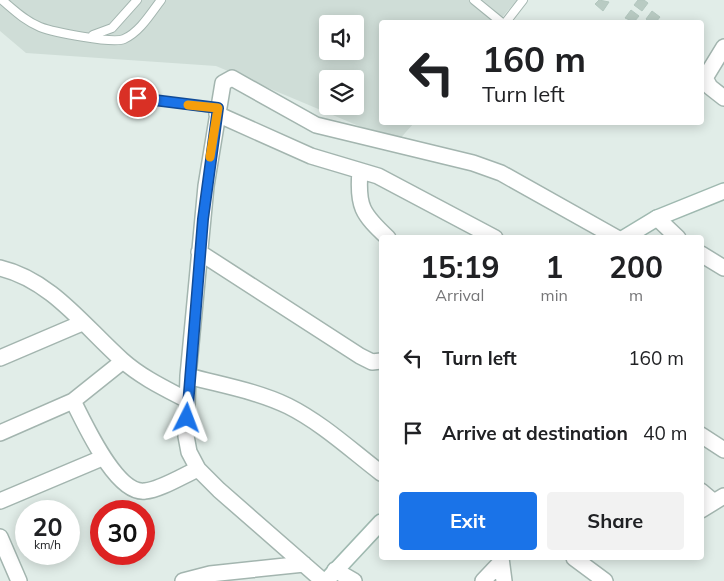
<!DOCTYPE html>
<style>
:root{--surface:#fff;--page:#f2f2f2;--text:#202124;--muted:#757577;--accent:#1a73e8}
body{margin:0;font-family:Mulish,sans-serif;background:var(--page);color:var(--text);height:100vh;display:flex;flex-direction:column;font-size:19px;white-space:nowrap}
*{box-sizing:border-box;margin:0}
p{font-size:16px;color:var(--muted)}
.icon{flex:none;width:28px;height:28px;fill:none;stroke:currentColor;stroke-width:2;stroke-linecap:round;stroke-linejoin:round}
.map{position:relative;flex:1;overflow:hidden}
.sheet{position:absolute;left:379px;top:235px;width:325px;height:325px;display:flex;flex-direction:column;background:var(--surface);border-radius:5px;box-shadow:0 2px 12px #0003}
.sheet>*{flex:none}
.guide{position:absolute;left:379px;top:20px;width:325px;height:105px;border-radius:5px;box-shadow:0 2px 12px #0003;background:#fff;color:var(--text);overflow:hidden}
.controls{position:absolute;left:319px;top:15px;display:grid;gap:10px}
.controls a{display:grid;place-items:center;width:45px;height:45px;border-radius:5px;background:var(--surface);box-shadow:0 2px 12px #0003;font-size:25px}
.speed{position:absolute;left:15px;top:500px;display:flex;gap:10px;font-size:25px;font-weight:700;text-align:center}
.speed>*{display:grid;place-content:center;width:65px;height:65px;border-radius:50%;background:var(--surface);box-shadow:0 2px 12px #0003;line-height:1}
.speed small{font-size:12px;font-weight:400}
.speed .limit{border:8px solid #d22;background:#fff;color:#111}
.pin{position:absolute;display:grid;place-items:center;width:42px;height:42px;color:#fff;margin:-21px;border:2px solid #fff;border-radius:50%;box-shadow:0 1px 5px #0007}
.me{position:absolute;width:55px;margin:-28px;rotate:3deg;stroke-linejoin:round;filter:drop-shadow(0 0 4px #0008)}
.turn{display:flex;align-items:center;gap:18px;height:105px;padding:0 20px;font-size:22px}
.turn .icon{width:65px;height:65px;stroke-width:2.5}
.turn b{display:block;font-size:35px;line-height:42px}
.eta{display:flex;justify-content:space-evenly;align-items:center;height:85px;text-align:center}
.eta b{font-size:30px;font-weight:700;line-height:35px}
.action{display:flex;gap:10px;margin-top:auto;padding:10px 20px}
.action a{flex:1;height:58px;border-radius:5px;background:var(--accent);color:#fff;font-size:20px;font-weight:700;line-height:58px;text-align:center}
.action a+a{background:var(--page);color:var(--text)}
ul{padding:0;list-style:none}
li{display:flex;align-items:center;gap:15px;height:75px;padding:0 20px}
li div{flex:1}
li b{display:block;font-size:19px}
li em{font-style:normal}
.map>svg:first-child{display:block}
.built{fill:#cfddd7;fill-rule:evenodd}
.building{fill:#b9cbc3;stroke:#b3c7bf}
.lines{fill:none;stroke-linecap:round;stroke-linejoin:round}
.lane-casing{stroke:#a3b5af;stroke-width:10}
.street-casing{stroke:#a3b5af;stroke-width:18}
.secondary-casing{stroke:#9fb9b0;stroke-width:18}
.lane{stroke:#fff;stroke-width:8}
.street{stroke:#fff;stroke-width:15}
.secondary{stroke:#fff;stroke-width:15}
.route-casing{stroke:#114b97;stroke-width:12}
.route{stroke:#1a73e8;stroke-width:9}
.slow{stroke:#f59e0b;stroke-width:9}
</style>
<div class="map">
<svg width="724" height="581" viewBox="0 0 724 581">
<rect width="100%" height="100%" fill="#e1ede8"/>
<path class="built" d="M0,0h517l-19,22h-117v100l33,1 -17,19 -181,-76 -190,-13 -26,-22zM328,24h27v27h-27zM328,79h27v27h-27z"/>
<path class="building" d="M599,0l10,2 -6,9 -8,-7z
M638,0h6l4,3 -6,8 -8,-6z
M631,10l8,6 -5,6 -9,-4z
M652,11l8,6 -4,5h-6l-4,-3z"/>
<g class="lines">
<g class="lane-casing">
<path id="lane" d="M2,0c12,10 23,21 38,27 13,5 73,17 84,12 16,-7 27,-26 37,-39
M474,0l27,22
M506,22l17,-22
M93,35l19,-7 25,-28
M139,98l79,11"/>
</g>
<g class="street-casing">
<path id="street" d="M724,47l-19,31 5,9 14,11
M217,114l94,42 67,20 117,62
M360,171c-3,35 2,43 28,67
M657,218l21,20
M199,252l161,104 12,6 9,-1
M701,254l23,14
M0,268c51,12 84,58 122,92 19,17 42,28 65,40
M0,358l82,-35
M188,376c33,9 69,15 100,30 34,17 63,44 93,67
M73,401c11,21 43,94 72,90 15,-1 39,-16 53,-22
M0,433l73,-32 50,-40
M701,435l23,15
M701,491l13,11
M0,501l102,-43
M701,510l23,-14
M0,537l19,44
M501,558l3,23
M574,558l31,23
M335,570l19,11
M183,581l27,-7 94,-10
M323,581l-104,-91 -21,-21 -9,-17 -3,-16 2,-60 18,-190 17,-103 9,-5 7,4 77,43 157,38 28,10 116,65
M483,581l18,-19"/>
</g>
<g class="secondary-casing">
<path id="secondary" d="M624,238l33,-20 67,-27
M326,581l55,-59"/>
</g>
<use href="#lane" class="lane"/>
<use href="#street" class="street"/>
<use href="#secondary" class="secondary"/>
</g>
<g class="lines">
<g class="route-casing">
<path id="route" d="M138,98l80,10 -15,111 -16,199"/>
</g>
<use href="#route" class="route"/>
<path class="slow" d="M188,105l30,3 -8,49"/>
</g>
</svg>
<div class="controls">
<a><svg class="icon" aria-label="sound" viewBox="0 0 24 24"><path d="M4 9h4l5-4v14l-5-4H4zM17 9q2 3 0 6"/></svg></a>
<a><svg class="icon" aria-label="layers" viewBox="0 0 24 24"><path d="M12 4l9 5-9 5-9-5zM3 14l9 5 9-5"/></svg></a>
</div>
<div class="speed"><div>20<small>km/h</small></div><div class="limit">30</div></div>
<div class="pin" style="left:138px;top:98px;background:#d93025"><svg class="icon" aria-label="arrive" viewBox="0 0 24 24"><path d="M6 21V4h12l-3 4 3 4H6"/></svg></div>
<svg class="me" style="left:187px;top:418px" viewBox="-20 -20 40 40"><path d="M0-17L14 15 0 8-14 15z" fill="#1a73e8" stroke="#fff" stroke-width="4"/></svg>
<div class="guide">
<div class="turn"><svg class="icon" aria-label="left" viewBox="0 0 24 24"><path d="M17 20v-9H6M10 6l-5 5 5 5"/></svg><div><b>160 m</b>Turn left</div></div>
</div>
<section class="sheet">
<div class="eta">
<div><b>15:19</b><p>Arrival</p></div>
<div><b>1</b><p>min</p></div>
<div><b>200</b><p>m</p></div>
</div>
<ul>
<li><svg class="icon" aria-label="left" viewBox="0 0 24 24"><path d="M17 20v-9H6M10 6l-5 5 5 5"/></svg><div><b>Turn left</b></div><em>160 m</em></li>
<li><svg class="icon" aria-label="arrive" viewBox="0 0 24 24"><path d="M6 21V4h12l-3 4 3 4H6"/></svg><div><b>Arrive at destination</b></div><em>40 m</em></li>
</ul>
<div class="action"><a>Exit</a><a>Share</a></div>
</section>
</div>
